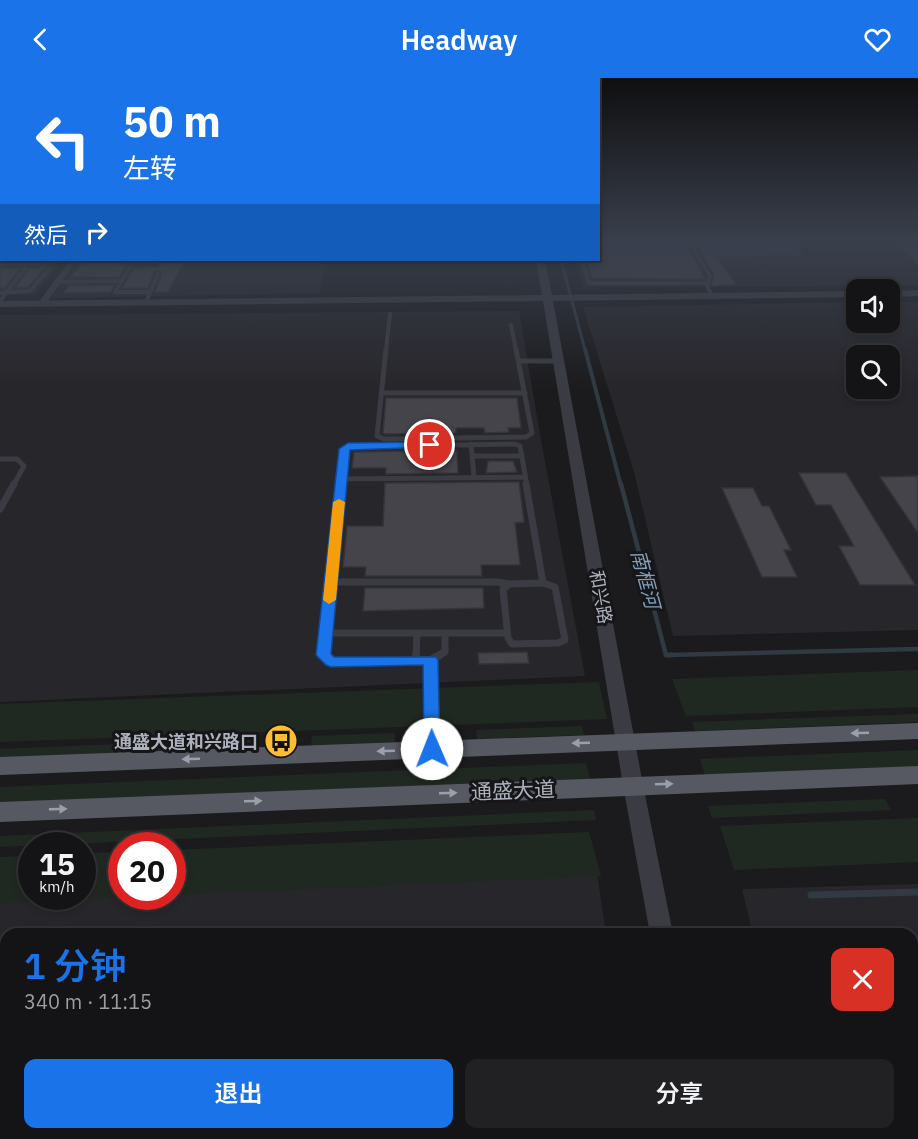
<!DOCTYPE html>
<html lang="zh">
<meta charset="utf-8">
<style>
:root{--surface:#141416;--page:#212123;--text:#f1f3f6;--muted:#9d9ea1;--line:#333335;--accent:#1a73e8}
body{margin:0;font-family:"IBM Plex Sans","Noto Sans SC",sans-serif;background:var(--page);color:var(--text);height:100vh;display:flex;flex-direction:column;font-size:22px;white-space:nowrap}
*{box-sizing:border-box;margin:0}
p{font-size:20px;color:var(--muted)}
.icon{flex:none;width:33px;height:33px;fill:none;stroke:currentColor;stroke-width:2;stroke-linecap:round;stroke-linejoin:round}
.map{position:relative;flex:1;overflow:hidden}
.panel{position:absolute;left:0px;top:850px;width:918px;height:212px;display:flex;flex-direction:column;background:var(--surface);border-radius:18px 18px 0 0;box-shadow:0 3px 9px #0003,0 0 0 2px var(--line)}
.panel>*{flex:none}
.banner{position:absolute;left:0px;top:0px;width:600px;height:183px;box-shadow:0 3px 9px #0003,0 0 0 2px var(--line);background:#1a73e8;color:#fff;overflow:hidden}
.tools{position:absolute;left:846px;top:201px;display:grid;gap:12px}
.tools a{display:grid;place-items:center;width:54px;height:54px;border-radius:12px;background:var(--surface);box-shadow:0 3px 9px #0003,0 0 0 2px var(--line);font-size:30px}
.speed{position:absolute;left:18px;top:754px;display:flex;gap:12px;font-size:30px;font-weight:700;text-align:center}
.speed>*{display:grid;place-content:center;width:78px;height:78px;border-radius:50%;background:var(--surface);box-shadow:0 3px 9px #0003,0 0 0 2px var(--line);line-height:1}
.speed small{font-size:15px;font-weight:400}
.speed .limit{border:9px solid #d22;background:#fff;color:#111}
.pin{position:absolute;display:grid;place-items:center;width:51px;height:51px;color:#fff;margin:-26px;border:3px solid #fff;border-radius:50%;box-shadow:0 2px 6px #0007}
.me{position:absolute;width:66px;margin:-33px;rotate:359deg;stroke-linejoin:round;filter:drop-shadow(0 0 4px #0008)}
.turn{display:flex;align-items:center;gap:21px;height:126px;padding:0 24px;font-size:27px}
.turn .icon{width:78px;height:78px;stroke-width:2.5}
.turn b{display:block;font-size:42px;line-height:51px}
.then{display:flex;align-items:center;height:57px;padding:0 24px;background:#0003;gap:12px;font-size:22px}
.round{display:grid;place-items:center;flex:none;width:63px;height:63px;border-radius:12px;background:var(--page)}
.overview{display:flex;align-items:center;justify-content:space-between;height:102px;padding:0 24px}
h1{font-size:36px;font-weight:600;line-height:45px;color:var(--accent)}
.cta{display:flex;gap:12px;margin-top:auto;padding:12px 24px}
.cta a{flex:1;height:69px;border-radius:12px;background:var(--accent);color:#fff;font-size:24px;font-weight:600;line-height:69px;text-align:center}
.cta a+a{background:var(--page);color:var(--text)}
header{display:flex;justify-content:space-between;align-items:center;height:78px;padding:0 24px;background:var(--accent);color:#fff;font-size:27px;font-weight:600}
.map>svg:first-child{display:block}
.built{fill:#27262a;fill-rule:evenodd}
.green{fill:#202921}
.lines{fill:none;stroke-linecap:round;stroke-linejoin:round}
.stream-far4{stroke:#2f3a43;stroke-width:3}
.stream-far3{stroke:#2f3a43;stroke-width:4}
.stream-far2{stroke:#2f3a43;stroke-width:4.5}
.stream-far1{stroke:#2f3a43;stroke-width:5}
.stream{stroke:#2f3a43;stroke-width:7}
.building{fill:#44444a;stroke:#353439;stroke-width:1.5}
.service-far3{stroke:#3b3c43;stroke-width:4}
.service-far2{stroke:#3b3c43;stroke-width:5}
.service-far1{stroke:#3b3c43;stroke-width:7}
.service{stroke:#3b3c43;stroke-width:8}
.minor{fill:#3b3c43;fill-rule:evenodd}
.tertiary{fill:#3b3c43;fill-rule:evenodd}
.primary{fill:#575962;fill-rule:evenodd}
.oneway{fill:#9b9fab}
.route{fill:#1a73e8;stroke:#114b97;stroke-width:1.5}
.slow{fill:#f59e0b}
.labels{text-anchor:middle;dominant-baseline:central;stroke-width:6;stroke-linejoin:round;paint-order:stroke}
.street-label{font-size:18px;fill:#acb1bd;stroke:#161518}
.poi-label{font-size:18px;font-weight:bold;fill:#acb1bd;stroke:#161518;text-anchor:end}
.water-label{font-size:20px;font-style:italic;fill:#829eba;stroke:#161518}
.near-street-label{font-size:21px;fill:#acb1bd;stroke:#161518}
</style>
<header><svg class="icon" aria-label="back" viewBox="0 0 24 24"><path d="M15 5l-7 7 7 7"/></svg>Headway<svg class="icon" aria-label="heart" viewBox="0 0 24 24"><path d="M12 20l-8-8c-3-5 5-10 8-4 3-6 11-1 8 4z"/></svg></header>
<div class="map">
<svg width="918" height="1061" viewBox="0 0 918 1061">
<rect width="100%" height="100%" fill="#1b1b1d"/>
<path class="built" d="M0,163l2,19h60l-27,35h-35z
M599,163h319v44l-334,3 -8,-28h22z
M78,182h249l-8,33 -268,5z
M856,224v20h34v-20h28v328l-245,6 -39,-164 -51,-165zM856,278h34v32h-34z
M519,233l22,129 44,236 -585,26v-387z
M597,795l9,61h-600v200h629l1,5h-636v-244l172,2 1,-8z
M918,806v255h-114l-1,-5h109v-200h-159l-11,-45z"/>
<path class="green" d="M918,592v37l-232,9 -14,-37z
M599,604l8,37 -607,23v-38z
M918,636v8l-223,9 -3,-9z
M582,648l2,9 -107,4 -1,-9z
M394,655l1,9 -84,4 1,-10z
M259,660l-1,10 -258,10v-9z
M918,672v17l-213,8 -5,-16z
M586,685l4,16 -590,25v-17z
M885,721l6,11 -179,8 -4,-12z
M594,732l2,10 -596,27v-11z
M918,740v44l-184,8 -14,-44z
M589,754l12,44 -428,19v-45z
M121,774l1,45h5l-127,6v-46l31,-1 1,41h50l1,-44z"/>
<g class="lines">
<path class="stream-far4" d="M561,182l24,90"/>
<path class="stream-far3" d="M585,271l36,137"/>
<path class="stream-far2" d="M621,406l45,171 252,-6"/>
<path class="stream-far1" d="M666,577h6"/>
<path class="stream" d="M811,817l107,-3"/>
</g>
<path class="building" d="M598,163h87l20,38 -113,-1 -6,-18h12z
M694,163h98l12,14 -89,1 21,28 -25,2 3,-12z
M893,163h25v22z
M48,182h3l-23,27 -13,1 14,-20h9z
M84,182h40l-4,4h7l-8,13h-48z
M162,182h23l-17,32h-13l7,-18 -4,-4 -4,2 -6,16h-26l12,-20 24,-1z
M0,190h20l-15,20h-5z
M114,207l-3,7 -47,1 5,-7z
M386,320h131l4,30h-13l1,4 -24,1 -1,-5h-28v5l-71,1 -2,-1z
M457,372l1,23 -72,1v-6h-34l2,-16z
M488,383h25l4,11 -31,1z
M799,395h47l69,112h-55l-21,-39h15l-23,-41h-15z
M918,398v57l-38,-56z
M519,404l5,40 -9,1 5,42h-39l1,11h-117l1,-9h-23l4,-41h36l2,-43z
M722,410h31l9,18h7l22,44h-7l13,27h-35z
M365,510h118l1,20 -121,3z
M527,574l2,11 -50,1 -1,-11z"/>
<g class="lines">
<path class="service-far3" d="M689,163l21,35 -3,10 5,10
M582,182l7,23h118
M155,184l2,-2
M0,186h36l8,-4
M130,189l-15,25h35
M57,204l63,-1
M0,215l30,-2 20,-23
M0,223l25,-33
M146,224l12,-28
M511,247l5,25
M386,272l4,-36"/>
<path class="service-far2" d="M386,271l-9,87 7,3 142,-2 6,-4 -16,-84
M520,283h39
M381,315h144
M471,366l3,33
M472,378h50
M0,381h17l7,7 -11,20
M342,401l183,-2
M341,408l4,-37 3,-2 167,-3 5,2 7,40"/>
<path class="service-far1" d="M526,406l17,99
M0,431l14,-25
M331,504h166l13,2
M543,505l12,4 10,53 -7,3 -46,1 -4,-6 -5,-49 7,-5z
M326,555h181
M325,578l16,-172
M416,578l1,-23
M437,578l8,-4v-19"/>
<path class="service" d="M324,577l7,7 100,-2 1,89
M416,582v-5
M431,582l9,-5"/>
<path class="minor" d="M70,182h7l-32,45h-6l-1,-2z"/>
<path class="tertiary" d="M536,182h9l7,35 304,-4v6l-303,4 90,484 30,149h-23l-27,-149 -80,-484 -543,6v-6l542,-6z
M918,212v6l-28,1v-6z
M687,1056h28l1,5h-28z"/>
<path class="primary" d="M918,645v16l-918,36v-18z
M918,688v18l-918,38v-20z"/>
</g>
<defs><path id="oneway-solid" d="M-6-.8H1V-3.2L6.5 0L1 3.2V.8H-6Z" transform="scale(1.5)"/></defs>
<g class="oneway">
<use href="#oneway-solid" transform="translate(860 655) rotate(178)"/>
<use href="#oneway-solid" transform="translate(581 665) rotate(178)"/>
<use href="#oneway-solid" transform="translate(386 673) rotate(178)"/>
<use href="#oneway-solid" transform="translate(191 681) rotate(178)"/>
<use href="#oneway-solid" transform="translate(664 706) rotate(-2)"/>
<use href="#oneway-solid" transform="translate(448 715) rotate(-2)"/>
<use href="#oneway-solid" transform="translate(253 723) rotate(-2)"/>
<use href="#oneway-solid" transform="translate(58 731) rotate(-2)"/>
</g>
<linearGradient id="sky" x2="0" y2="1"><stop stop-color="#0f0f10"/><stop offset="0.52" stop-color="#393f4c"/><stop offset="1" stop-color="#393f4c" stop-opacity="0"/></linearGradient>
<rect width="918" height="312" fill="url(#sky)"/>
<path class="route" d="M430,364l4,1v4l-84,3 -19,204 3,3h102l2,3 2,89 -2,4h-11l-3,-4 -1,-84 -92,2 -5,-2 -10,-10 23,-206 9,-6z"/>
<path class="slow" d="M339,421l6,3 -9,98 -7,4 -6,-4 10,-98z"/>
<defs>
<g id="bus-disc" transform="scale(1.725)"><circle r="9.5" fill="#ffbe31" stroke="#161518"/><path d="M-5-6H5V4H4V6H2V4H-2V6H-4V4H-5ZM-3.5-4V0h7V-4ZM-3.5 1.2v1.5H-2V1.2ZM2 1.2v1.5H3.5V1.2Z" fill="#111"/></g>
</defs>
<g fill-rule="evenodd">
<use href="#bus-disc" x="281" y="663"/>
</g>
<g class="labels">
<g class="street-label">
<text transform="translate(601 519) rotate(80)">和兴路</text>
</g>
<g class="poi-label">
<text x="258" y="663">通盛大道和兴路口</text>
</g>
<g class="water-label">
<text transform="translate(646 501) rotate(75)">南框河</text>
</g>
<g class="near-street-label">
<text transform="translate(513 712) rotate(-2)">通盛大道</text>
</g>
</g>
</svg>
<div class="tools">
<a><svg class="icon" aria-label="sound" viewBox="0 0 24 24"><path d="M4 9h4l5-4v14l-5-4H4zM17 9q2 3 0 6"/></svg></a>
<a><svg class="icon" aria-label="search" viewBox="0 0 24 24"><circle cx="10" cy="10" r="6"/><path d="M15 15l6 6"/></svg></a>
</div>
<div class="speed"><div>15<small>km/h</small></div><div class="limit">20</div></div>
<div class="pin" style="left:430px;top:367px;background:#d93025"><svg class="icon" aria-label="arrive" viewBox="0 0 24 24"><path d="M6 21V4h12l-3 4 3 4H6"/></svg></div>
<svg class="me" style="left:432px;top:671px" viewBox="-20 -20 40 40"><circle r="19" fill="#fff"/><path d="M0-13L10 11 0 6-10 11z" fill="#1a73e8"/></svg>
<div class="banner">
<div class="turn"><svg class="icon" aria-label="left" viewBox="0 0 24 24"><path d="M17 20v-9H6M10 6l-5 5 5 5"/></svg><div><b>50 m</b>左转</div></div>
<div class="then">然后<svg class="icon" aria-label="right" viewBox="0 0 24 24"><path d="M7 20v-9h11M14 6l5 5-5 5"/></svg></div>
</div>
<section class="panel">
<div class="overview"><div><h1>1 分钟</h1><p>340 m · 11:15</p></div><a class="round" style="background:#d93025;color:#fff"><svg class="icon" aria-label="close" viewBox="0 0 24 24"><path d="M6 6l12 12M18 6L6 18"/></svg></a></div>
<div class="cta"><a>退出</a><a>分享</a></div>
</section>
</div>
